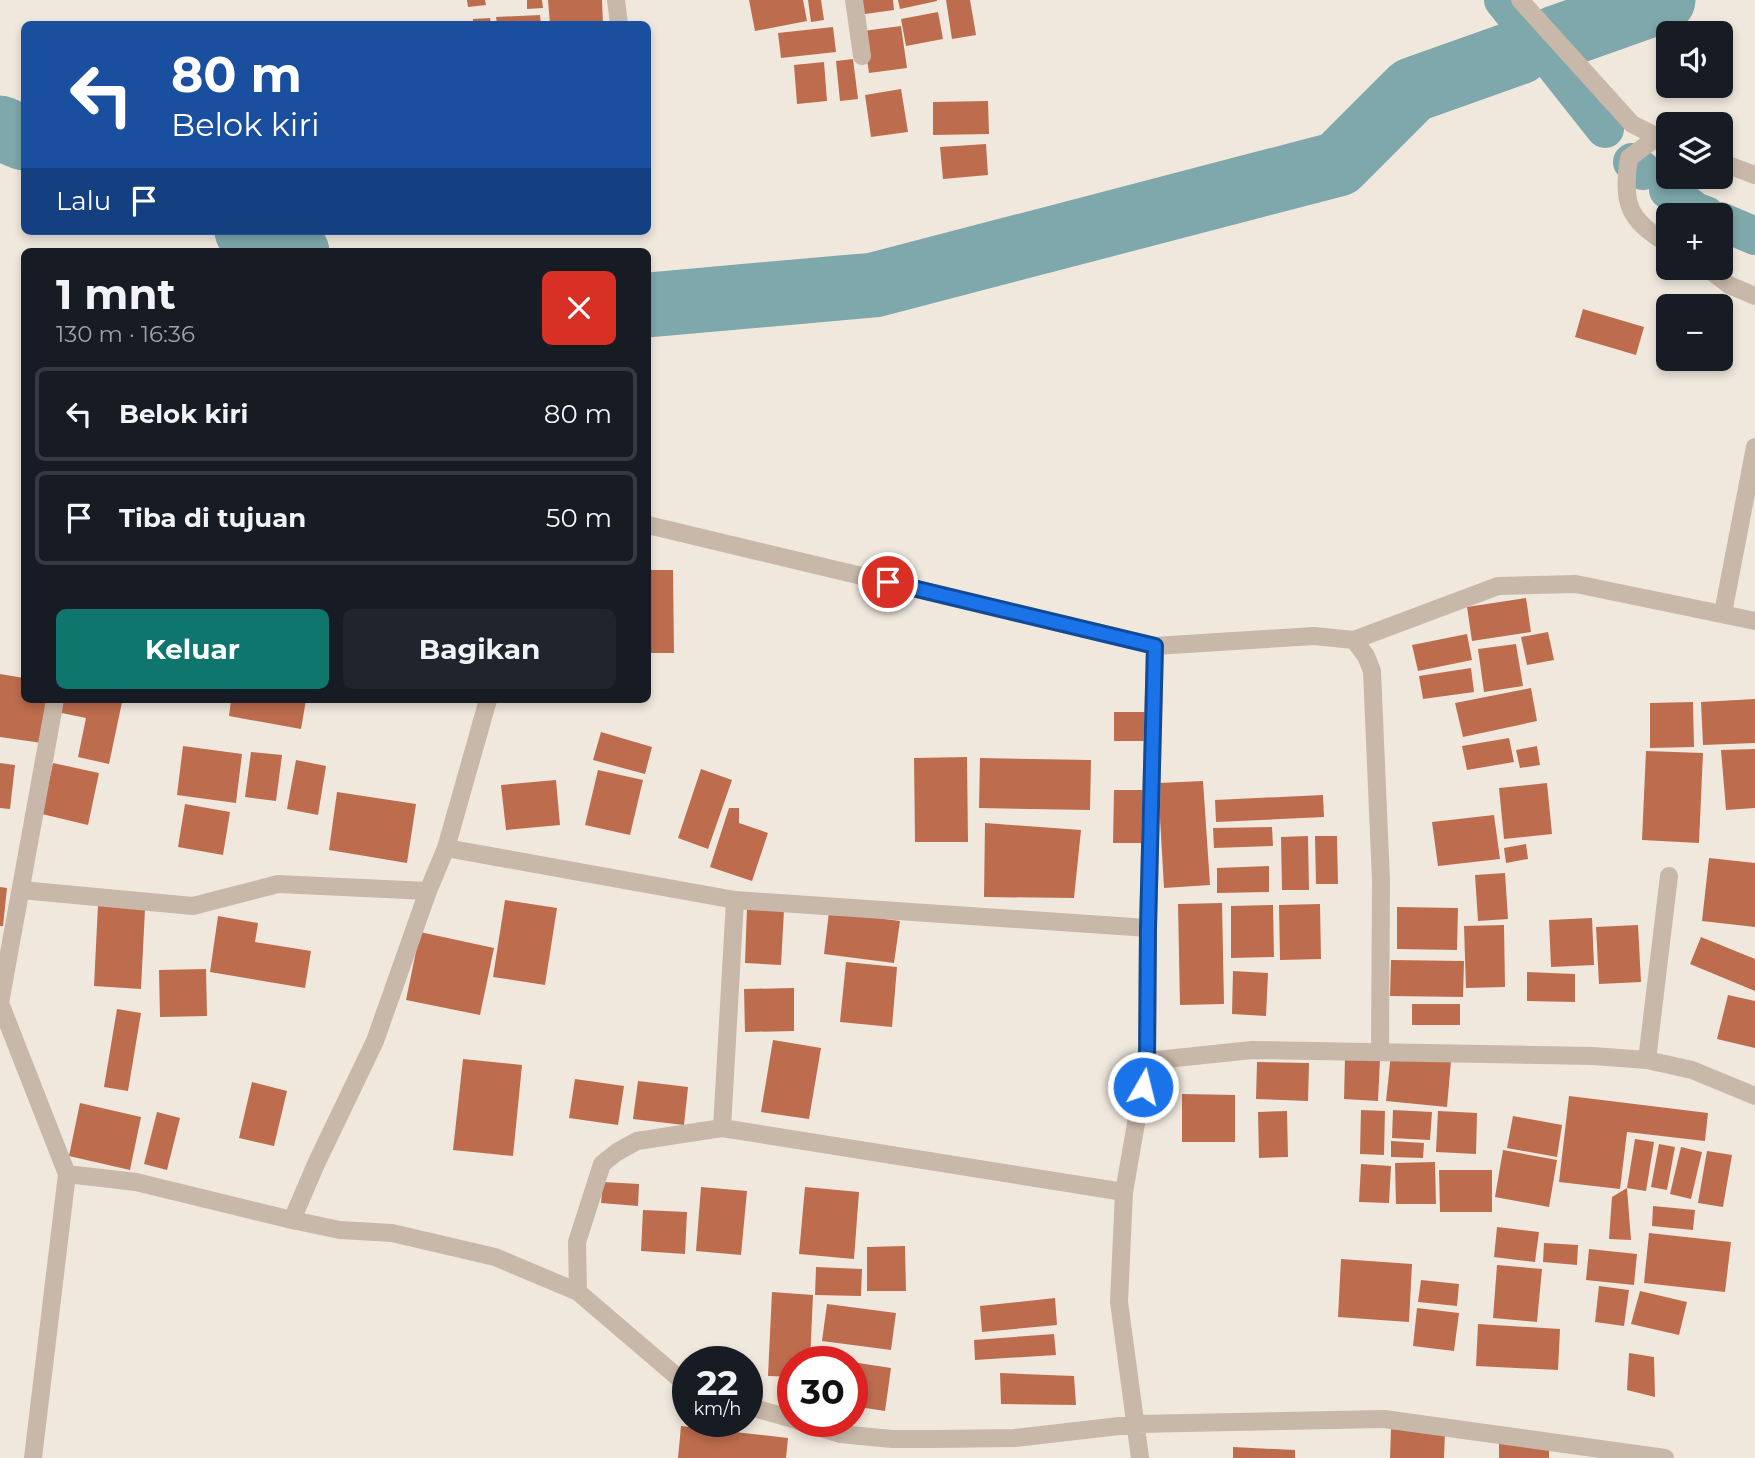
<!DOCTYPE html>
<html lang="id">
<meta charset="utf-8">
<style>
:root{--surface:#171b24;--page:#20242c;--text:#f1f3f6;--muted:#9ea1a6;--line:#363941;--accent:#0f766e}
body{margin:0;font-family:Montserrat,sans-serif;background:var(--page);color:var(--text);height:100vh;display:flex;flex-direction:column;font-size:26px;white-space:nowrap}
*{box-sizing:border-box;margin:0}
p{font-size:23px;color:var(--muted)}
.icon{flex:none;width:38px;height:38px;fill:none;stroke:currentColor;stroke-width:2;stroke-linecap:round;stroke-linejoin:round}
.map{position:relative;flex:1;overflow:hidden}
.drawer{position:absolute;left:21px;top:248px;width:630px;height:455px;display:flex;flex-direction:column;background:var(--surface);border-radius:10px;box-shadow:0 4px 10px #0003}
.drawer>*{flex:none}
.banner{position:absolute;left:21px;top:21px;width:630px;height:214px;border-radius:10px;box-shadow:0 4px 10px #0003;background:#1a4fa0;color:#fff;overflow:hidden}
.buttons{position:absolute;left:1656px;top:21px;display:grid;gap:14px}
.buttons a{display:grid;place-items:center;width:77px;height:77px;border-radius:10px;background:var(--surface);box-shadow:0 4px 10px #0003;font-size:35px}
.speed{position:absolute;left:672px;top:1346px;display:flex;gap:14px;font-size:35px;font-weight:700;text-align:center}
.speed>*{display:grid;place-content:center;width:91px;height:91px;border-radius:50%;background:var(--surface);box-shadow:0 4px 10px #0003;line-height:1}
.speed small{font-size:18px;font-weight:400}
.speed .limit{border:10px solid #d22;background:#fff;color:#111}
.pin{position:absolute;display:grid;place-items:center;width:60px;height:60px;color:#fff;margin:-30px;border:4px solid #fff;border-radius:50%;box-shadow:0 2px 7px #0007}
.me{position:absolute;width:77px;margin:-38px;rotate:8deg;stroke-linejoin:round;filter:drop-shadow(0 0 5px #0008)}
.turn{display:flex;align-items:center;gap:24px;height:147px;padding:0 35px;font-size:32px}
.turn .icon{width:91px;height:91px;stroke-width:2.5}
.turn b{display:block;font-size:49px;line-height:60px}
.then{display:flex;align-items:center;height:66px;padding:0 35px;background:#0003;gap:14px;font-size:26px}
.round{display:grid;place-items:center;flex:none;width:74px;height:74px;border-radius:10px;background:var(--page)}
.summary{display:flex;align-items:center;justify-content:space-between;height:119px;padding:0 35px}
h1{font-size:42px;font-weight:700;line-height:52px}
.button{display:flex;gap:14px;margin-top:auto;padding:14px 35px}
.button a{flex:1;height:80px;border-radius:10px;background:var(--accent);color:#fff;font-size:28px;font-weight:700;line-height:80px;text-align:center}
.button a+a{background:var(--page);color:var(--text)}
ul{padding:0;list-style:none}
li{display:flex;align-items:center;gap:21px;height:94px;margin:0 14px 10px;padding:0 21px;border:4px solid var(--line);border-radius:10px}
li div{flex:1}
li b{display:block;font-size:26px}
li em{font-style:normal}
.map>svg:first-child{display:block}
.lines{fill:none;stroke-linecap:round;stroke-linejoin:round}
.canal{stroke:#7ea8ab;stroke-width:38}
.river{stroke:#7ea8ab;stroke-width:65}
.building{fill:#bd6d4e}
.minor{stroke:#c8b8a9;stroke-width:18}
.route-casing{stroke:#114b97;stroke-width:18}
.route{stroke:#1a73e8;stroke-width:12}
</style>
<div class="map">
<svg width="1755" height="1458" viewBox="0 0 1755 1458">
<rect width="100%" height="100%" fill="#f0e8dd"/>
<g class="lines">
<path class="canal" d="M1503,0l102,129
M1632,162l11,9
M1668,190l27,21 11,4
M1720,221l35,15"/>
<path class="river" d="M1556,38l107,-38
M0,128l24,10
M247,231l50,21
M648,305l226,-20 464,-121 74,-74 107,-38"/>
</g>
<path class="building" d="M467,0h18l1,5 -18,2z
M527,0h15l1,8 -16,1z
M548,0h54l1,24h-53z
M749,0h54l4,21 -52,10z
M808,0h13l3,20 -13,2z
M856,0h37l1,10 -36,5z
M898,0h39v1l-37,8z
M946,0h24l6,35 -24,4z
M938,12l5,27 -37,7 -5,-27z
M540,15l1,9h-44l-1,-7z
M490,18l1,6h-18v-5z
M901,26l6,42 -38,5 -6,-42z
M833,27l3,25 -55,6 -3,-25z
M853,59l5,40 -18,2 -4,-40z
M824,62l3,39 -30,3 -3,-39z
M901,89l7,43 -37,5 -6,-42z
M988,101l1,33 -56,1v-33z
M986,144l2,31 -45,4 -3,-32z
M1583,309l61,18 -8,28 -61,-18z
M648,570h25l1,83h-26z
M1526,598l5,34 -59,9 -5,-34z
M1548,632l6,28 -27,5 -6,-28z
M1467,634l5,26 -54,11 -6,-26z
M1516,644l7,42 -39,6 -6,-43z
M1471,668l3,24 -51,7 -4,-23z
M0,674l24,4v22h23l-5,43 -42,-6z
M1531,688l6,33 -74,16 -8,-34z
M1755,699v44l-52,2 -2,-43z
M59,700l63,2 -13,62 -31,-7 8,-39 -29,-6z
M231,700h75l-5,29 -72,-13z
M1693,702l1,45 -44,1v-45z
M1114,712h32v29h-32z
M601,732l51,15 -7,27 -52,-14z
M1509,738l5,24 -47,8 -5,-24z
M183,746l59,8 -6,49 -59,-8z
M1537,746l3,19 -20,3 -4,-18z
M1755,749v59l-29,2 -5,-60z
M1646,751l57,2 -4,90 -57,-3z
M251,752l31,3 -6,46 -31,-4z
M967,757l1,85h-53l-1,-84z
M980,758l111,2 -1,50 -111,-2z
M296,760l30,6 -8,49 -31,-6z
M0,763l15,2 -5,44 -10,-1z
M53,763l46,10 -11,52 -46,-11z
M701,769l31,11 -24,69 -30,-11z
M598,770l45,10 -13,55 -45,-10z
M556,780l4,45 -54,5 -5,-45z
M1203,781l7,104 -46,3 -6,-105z
M1547,783l5,51 -48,5 -5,-51z
M1114,790h30l-1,53h-30z
M337,792l79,12 -9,59 -78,-13z
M1323,795l1,22 -108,5 -1,-22z
M185,804l45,8 -7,43 -45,-8z
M729,808h10v15l29,10 -16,48 -42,-14z
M1494,815l6,44 -62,7 -6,-44z
M985,823l96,7 -7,68 -90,-1z
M1272,827l1,19 -59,2 -1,-20z
M1308,836l1,54h-27l-1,-53z
M1315,836h22l1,48h-22z
M1526,844l2,15 -22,4 -2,-15z
M1709,858l46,5v64l-53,-6z
M1269,866v26l-52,1v-25z
M1505,873l3,46 -30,2 -3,-46z
M0,887l7,1 -4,38h-3z
M505,900l52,8 -12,77 -52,-8z
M1222,903l2,101 -44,1 -2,-101z
M1320,904l1,55 -41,1 -1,-55z
M98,905l47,4 -4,80 -47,-3z
M1273,905l1,52 -43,1v-52z
M1397,907l61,1 -1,42 -60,-1z
M747,908l37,2 -3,55 -36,-2z
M829,912l71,9 -6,42 -70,-9z
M218,916l40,7 -3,19 56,9 -6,37 -95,-16z
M1592,918l2,47 -43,2 -2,-47z
M1504,925l1,62 -39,1 -2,-62z
M1638,925l3,57 -42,2 -3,-57z
M420,932l74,16 -14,67 -74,-15z
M1701,937l54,22v32l-65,-27z
M1391,960l73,1 -1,36 -73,-1z
M846,962l51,5 -5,60 -52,-5z
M206,969l1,47 -47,1 -1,-47z
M1233,971l35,2 -2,43 -34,-2z
M1527,972l48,2v28l-48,-1z
M794,988v43l-49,1 -1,-43z
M1728,995l27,6v47l-38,-9z
M1412,1004h48v21h-48z
M117,1009l24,4 -13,78 -24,-4z
M773,1040l48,8 -12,71 -48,-7z
M1391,1054l60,7 -4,46 -61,-6z
M1345,1057l35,2 -2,42 -34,-2z
M463,1059l59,6 -9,91 -60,-6z
M1257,1062l52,1 -1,38 -52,-2z
M575,1079l49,7 -6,39 -49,-7z
M638,1081l50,6 -4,38 -51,-6z
M252,1082l35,9 -13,55 -35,-8z
M1182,1094l53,1v47h-53z
M1569,1096l139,17 -3,28 -78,-9 -7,57 -61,-7z
M80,1103l61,14 -11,53 -61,-14z
M1361,1110l24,1 -1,44 -24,-1z
M1393,1110l39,2 -2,28 -38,-2z
M1287,1111l1,46 -29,1 -1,-46z
M1438,1111l39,2 -1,41 -40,-2z
M157,1112l23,6 -13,52 -23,-6z
M1513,1116l49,9 -5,32 -50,-9z
M1635,1139l19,3 -8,49 -19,-3z
M1391,1141l33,2 -1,15 -32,-1z
M1659,1144l16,3 -8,43 -16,-3z
M1681,1147l21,5 -11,47 -21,-5z
M1503,1150l54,10 -8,47 -54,-10z
M1707,1151l25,4 -9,52 -25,-4z
M1435,1162l1,42h-40l-1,-41z
M1361,1164l30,2 -2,37 -30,-1z
M1439,1170h53v42h-52z
M603,1182l36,2 -1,22 -37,-3z
M701,1187l46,4 -6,64 -45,-4z
M805,1187l54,5 -5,67 -55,-5z
M1627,1188l4,52 -22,-1 3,-42z
M1653,1206l42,4 -2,20 -41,-4z
M643,1210l44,2 -2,42 -44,-3z
M1497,1227l42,5 -4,30 -41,-5z
M1649,1233l82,9 -6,50 -81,-9z
M1544,1243l34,2 -1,20 -34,-3z
M905,1246l1,45h-39v-44z
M1589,1249l48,5 -3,31 -48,-5z
M1341,1259l71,5 -3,58 -71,-5z
M1497,1265l45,4 -5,53 -44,-4z
M816,1267l46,2 -1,27 -46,-1z
M1421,1280l38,4 -2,22 -39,-4z
M1599,1286l30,4 -5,36 -29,-4z
M1640,1291l47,11 -8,33 -48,-11z
M772,1292l41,3 -3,67h-17v15l-25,-1z
M1055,1298l2,27 -75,7 -2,-26z
M827,1304l69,9 -5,37 -69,-9z
M1417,1308l42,5 -5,38 -41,-5z
M1478,1324l82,5 -2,41 -82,-4z
M1054,1334l2,21 -81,5 -1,-20z
M1629,1353l25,4 1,40 -28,-7z
M852,1362l39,6 -6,43 -33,-5z
M1000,1373l74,3 2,29 -75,-1z
M681,1426l107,12 -2,20h-108z
M1391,1429l54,2 -1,27h-54z
M1549,1443v15h-50v-14z
M1233,1447l62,3v8h-62z"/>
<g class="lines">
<path class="minor" d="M616,0l3,24
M854,0l8,56
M1520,0l112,124 36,18
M1657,137l-28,21c-7,45 -1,62 39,86
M1720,162l35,13
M1707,268l22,17 26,11
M648,525l507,121 159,-10 40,4 144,-54 78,-2 179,37
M1723,613l32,-166
M1354,640l12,16 6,15 9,210 -1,171
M446,848l289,52 -13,228 402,64
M21,890l172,16 85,-22 150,7
M735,900l413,28
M0,1003l67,171 -34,284
M0,1003l55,-303
M1647,1060l22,-184
M1147,1061l1,-133 7,-282
M67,1174l69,8 156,38 24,-56 59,-123 53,-150 18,-43 42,-148
M292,1220l48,10 52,3 103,24 83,35 110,94
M578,1292l-1,-50 25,-78 15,-12 20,-11 85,-13
M747,1406l46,13
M798,1421l42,13 52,5h43l80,-1 122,-14 247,-5 281,39
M1140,1458l-21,-156 5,-110 23,-131 105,-11 341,6 54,4 45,10 63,26"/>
</g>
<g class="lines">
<g class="route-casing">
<path id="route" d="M888,582l267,64 -7,282 -1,133 -4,26"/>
</g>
<use href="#route" class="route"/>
</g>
</svg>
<div class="buttons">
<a><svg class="icon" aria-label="sound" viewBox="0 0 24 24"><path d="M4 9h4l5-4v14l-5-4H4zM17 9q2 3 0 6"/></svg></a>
<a><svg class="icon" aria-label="layers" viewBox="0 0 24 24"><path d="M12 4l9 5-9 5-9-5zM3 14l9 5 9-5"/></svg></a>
<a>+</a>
<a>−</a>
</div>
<div class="speed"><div>22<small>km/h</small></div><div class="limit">30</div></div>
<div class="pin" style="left:888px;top:582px;background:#d93025"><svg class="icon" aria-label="arrive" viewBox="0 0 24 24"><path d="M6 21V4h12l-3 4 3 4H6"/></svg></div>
<svg class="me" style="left:1143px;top:1087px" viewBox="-20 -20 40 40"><circle r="17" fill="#1a73e8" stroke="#fff" stroke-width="3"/><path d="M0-11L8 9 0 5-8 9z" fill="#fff"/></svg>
<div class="banner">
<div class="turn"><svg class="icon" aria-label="left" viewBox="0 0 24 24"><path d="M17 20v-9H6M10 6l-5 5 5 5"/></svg><div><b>80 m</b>Belok kiri</div></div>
<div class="then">Lalu<svg class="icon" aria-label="arrive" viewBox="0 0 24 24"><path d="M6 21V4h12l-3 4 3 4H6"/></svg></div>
</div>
<section class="drawer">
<div class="summary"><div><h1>1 mnt</h1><p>130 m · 16:36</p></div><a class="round" style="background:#d93025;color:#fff"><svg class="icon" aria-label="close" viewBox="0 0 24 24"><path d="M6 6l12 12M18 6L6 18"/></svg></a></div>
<ul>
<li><svg class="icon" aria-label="left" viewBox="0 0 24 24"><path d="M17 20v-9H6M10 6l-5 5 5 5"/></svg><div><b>Belok kiri</b></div><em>80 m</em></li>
<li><svg class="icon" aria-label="arrive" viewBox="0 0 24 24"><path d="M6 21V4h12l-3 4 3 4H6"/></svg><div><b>Tiba di tujuan</b></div><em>50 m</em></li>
</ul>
<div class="button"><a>Keluar</a><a>Bagikan</a></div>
</section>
</div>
